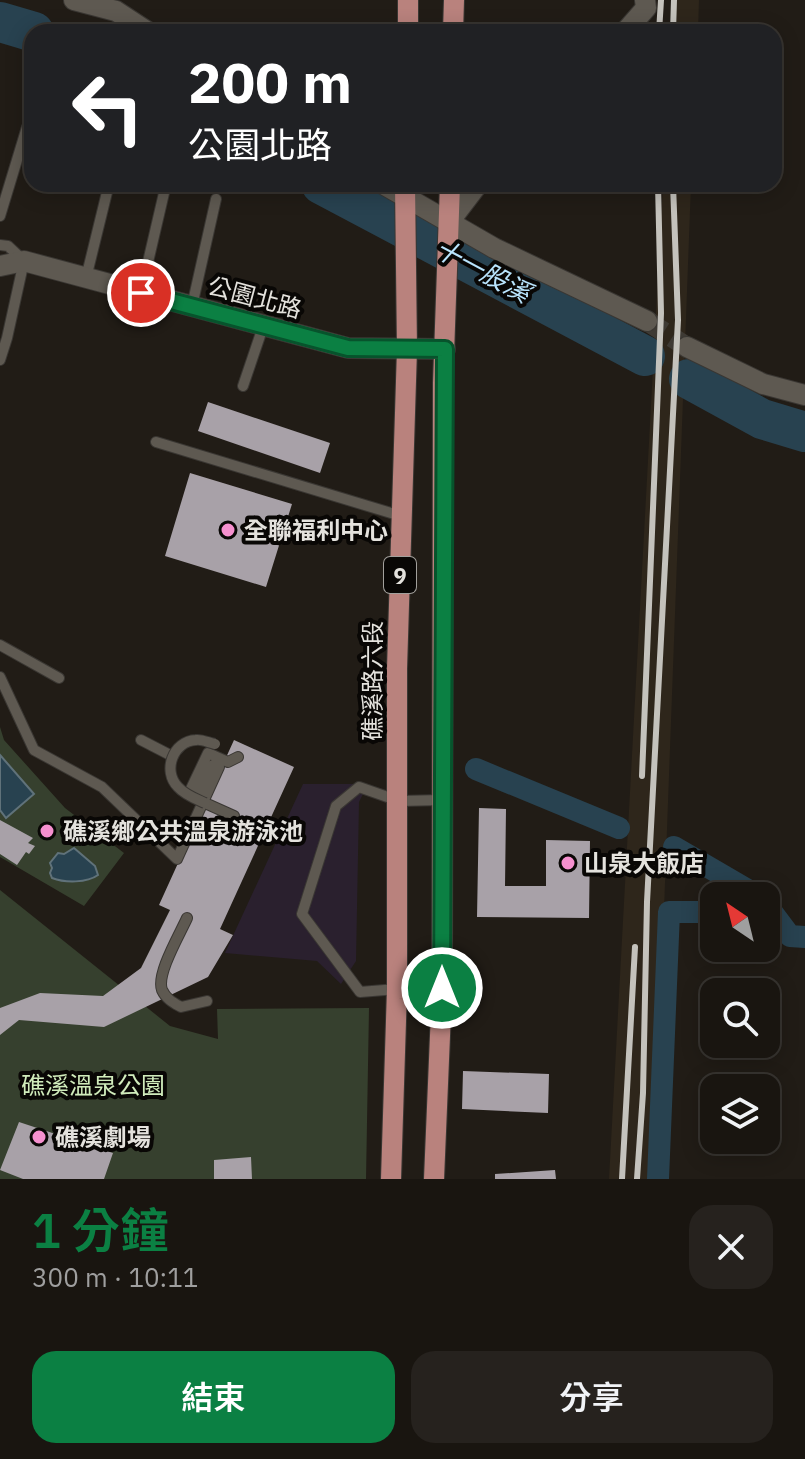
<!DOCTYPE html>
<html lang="zh-TW">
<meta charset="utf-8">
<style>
:root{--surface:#191510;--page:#26221e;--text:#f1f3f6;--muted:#9f9f9f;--line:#373430;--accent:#0b8043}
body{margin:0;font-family:"IBM Plex Sans","Noto Sans TC",sans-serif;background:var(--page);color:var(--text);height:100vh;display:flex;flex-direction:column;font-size:30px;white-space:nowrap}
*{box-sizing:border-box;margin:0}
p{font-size:26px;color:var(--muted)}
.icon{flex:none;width:44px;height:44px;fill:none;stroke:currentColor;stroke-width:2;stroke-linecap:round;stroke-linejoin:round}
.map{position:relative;height:1179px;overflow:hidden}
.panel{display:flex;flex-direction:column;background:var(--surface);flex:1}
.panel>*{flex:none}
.top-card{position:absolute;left:24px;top:24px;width:758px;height:168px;border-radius:24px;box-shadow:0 4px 20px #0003,0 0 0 2px var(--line);background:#202124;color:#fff;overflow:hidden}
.needle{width:52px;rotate:325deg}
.fabs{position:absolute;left:700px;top:882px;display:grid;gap:16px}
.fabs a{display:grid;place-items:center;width:80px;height:80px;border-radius:16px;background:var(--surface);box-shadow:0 4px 20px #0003,0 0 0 2px var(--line);font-size:40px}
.pin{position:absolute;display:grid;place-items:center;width:68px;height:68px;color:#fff;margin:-34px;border:4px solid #fff;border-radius:50%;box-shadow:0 2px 8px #0007}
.me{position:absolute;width:88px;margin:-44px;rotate:0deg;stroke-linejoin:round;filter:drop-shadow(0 0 6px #0008)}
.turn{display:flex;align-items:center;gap:28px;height:168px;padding:0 32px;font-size:36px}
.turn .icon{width:104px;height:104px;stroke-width:2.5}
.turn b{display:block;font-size:56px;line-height:68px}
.round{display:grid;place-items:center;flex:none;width:84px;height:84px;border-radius:24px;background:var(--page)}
.head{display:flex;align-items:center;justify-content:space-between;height:136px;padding:0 32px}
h1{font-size:48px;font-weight:600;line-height:60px;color:var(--accent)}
.primary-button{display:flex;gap:16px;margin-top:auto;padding:16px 32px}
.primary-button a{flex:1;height:92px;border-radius:24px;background:var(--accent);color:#fff;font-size:32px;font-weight:600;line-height:92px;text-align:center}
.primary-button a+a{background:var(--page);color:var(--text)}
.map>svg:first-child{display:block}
.industrial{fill:#2a202e}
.built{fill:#2e261b}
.green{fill:#36402e}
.water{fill:#284250;stroke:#60727a;stroke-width:2}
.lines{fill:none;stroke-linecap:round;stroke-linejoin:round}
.canal{stroke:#284250;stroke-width:22}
.river{stroke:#284250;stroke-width:40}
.building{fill:#a8a1a8}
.minor-tunnel{stroke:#3e3a34;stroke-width:20;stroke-dasharray:20 10;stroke-linecap:butt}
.service-casing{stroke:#3a3733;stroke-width:12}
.minor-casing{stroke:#3a3733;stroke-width:22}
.primary-casing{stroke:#3a3733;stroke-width:22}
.service{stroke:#5e5951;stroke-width:10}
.minor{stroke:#5e5951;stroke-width:20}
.primary{stroke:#b9827d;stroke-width:20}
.rail{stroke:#c4c2bc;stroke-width:6}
.service-bridge-casing{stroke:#3a3733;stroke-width:12;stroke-linecap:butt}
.service-bridge{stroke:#5e5951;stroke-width:10}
.route-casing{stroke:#07532c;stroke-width:20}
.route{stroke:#0b8043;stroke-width:14}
.poi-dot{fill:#f690cf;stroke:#090705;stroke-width:3}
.labels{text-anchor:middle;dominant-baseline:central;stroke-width:8;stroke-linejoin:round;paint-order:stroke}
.shield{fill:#090705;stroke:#a2a09c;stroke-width:2}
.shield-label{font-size:22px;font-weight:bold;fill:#e4e2dd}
.street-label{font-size:24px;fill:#e4e2dd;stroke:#090705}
.poi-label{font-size:24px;font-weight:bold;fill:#e4e2dd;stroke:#090705;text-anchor:start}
.park-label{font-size:24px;fill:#d1ecbc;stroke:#090705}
.water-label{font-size:26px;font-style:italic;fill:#b9e4fd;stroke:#090705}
</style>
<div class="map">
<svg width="805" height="1179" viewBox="0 0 805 1179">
<rect width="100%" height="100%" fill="#211c16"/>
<path class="industrial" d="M303,784h65l-9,18 -3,159 -15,23 -24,-23 -92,-8z"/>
<path class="built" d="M674,0h25l-1,32h-26z
M663,184h28l-37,995h-45z"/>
<path class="green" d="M0,727l4,13 61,68 59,45 -40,53 -84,-49z
M0,890l170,136 48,13 -1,-30 152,-1 -3,171h-366z"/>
<path class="water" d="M0,755l34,39 -28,24 -6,-8z
M74,848l21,18 3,9c-11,8 -33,8 -46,3l-2,-5 2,-5 -2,-5 8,-10 6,1z"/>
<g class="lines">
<path class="canal" d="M476,769l143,59
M674,847l84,49
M766,904l24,32 15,1
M658,1179l11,-267h45"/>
<path class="river" d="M0,22l34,10
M321,184l324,172
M689,379l73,40 43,13"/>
</g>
<path class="building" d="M208,402l122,41 -10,30 -122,-42z
M190,473l102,31 -26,83 -101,-31z
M234,740l60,27 -74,162 13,6 -25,42 -104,50 -85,-7 -19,15v-27l40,-15 63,3 38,-28 29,-58 -11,-5z
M479,808l27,1 -1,77h41v-46l44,1 -1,77 -112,-1z
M0,820l33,18 -5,5 7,3 -6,8 -3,-2 -9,13 -17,-11z
M463,1071l86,3 -1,39 -86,-4z
M19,1122l94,31 -9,26h-81l-23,-9z
M251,1157l1,22h-38v-19z
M555,1170l1,9h-61v-5z"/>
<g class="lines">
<path class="minor-tunnel" d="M647,321l40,26"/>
<g class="service-casing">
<path id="service" d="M0,216l27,-89
M0,245l8,1 16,15 -17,77 -7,22
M86,278l23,-94
M141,292l23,-99
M192,306l24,-107
M243,386l20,-59
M156,442l245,74
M0,645l59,33
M0,677l34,73 68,37 75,72 42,-92
M141,740l31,16
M213,765l-16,32 -8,-4 19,-40 20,9 10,-5
M205,803l29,13
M187,918c-7,16 -31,56 -25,72 4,9 12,13 19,17l26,-6
M397,989l-37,3 -58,-78 34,-108 23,-19 40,14 43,-1"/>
</g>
<g class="minor-casing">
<path id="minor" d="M74,0l42,11 32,21
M625,32l21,-24 -1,-8
M383,184l111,64 153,73
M449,222l29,-38
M0,266l24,-5 324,87 97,1
M687,347l76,37 42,11"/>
</g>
<g class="primary-casing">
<path id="primary" d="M408,32v-32
M453,32l1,-32
M397,989l45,-1
M391,1179l6,-190v-320l10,-320 -2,-165
M434,1179l8,-191 1,-605 7,-199"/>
</g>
<use href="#service" class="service"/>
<use href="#minor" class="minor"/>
<use href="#primary" class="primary"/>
<path class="rail" d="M659,32l2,-32
M673,32l1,-32
M642,776l19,-463 -3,-129
M622,1179l13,-232
M637,1179l6,-86 4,-191 31,-582 -5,-136"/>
<g class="service-bridge-casing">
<path id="service-bridge" d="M205,803c-9,-4 -20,-8 -27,-16 -16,-16 -5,-46 18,-47 6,-1 13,3 19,4"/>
</g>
<use href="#service-bridge" class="service-bridge"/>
</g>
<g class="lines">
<g class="route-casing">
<path id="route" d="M141,293l207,55 97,1 -3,639"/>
</g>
<use href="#route" class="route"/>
</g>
<g class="poi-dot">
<circle cx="228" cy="530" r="8"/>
<circle cx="47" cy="831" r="8"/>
<circle cx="568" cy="863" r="8"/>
<circle cx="39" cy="1137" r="8"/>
</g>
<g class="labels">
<rect class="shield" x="384" y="557" width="32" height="36" rx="6"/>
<g class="shield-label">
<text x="400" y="575">9</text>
</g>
<g class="street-label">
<text transform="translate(255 297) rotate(15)">公園北路</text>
<text transform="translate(372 681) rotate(-90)">礁溪路六段</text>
</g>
<g class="poi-label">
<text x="244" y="530">全聯福利中心</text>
<text x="63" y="831">礁溪鄉公共溫泉游泳池</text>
<text x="584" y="863">山泉大飯店</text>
<text x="55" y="1137">礁溪劇場</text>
</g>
<g class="park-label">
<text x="93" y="1085">礁溪溫泉公園</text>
</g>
<g class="water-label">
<text transform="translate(483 270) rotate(28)">十一股溪</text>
</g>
</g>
</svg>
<div class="fabs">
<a><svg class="needle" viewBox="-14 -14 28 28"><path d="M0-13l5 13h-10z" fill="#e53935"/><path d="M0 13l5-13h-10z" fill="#9f9f9f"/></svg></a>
<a><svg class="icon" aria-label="search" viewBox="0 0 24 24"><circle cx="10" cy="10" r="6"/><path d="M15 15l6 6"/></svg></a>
<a><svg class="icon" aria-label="layers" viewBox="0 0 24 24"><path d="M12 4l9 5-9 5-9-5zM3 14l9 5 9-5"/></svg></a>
</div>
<div class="pin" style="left:141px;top:293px;background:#d93025"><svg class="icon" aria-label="arrive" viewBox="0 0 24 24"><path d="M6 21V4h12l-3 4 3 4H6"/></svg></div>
<svg class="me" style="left:442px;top:988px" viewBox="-20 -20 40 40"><circle r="17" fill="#0b8043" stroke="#fff" stroke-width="3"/><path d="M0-11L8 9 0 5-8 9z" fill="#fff"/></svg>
<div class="top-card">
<div class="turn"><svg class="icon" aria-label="left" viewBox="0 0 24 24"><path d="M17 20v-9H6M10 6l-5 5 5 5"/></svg><div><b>200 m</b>公園北路</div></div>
</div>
</div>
<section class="panel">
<div class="head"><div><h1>1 分鐘</h1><p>300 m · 10:11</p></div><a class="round"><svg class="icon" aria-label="close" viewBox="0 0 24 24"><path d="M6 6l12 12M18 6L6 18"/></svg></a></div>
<div class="primary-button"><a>結束</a><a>分享</a></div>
</section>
